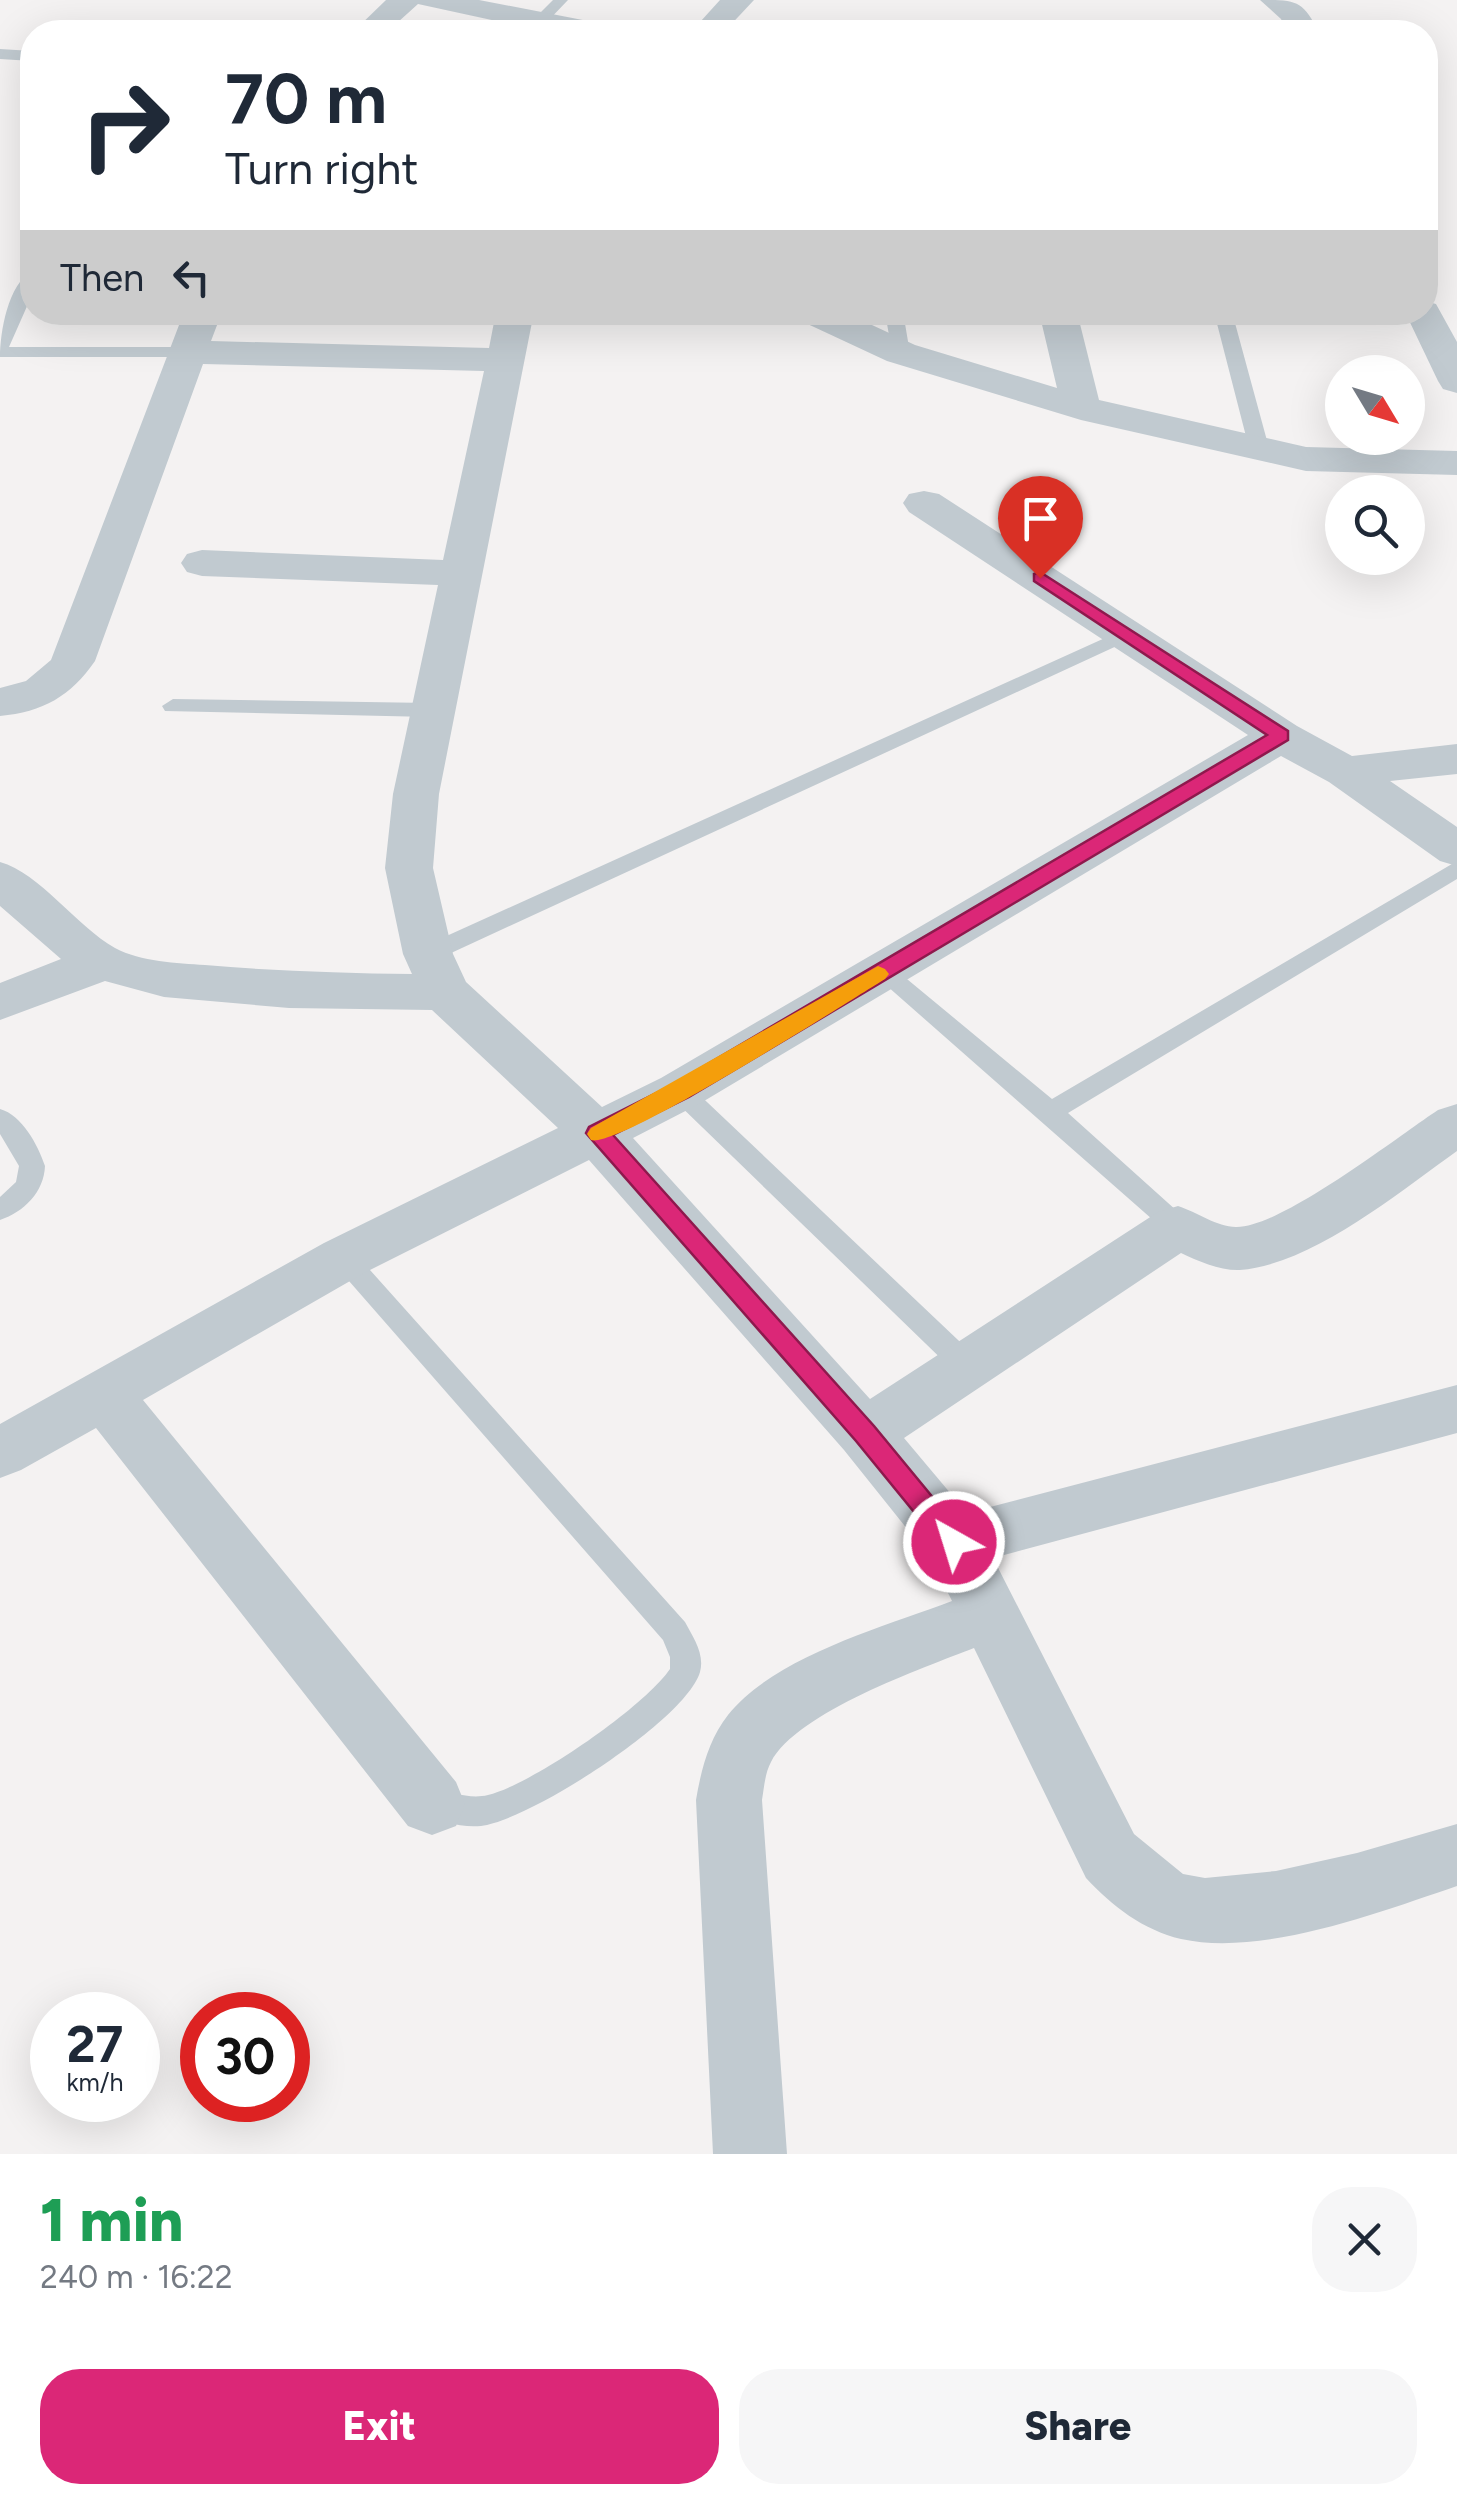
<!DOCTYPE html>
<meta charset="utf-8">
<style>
:root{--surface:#fff;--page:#f6f6f7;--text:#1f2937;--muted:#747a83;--accent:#db2777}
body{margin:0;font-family:Figtree,sans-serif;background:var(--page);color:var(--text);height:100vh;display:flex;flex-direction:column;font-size:38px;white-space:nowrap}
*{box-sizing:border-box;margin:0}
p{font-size:32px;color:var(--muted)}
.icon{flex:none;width:55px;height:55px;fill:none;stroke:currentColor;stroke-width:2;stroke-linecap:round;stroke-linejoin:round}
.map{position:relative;height:2154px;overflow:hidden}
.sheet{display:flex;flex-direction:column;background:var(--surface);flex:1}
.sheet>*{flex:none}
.hud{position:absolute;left:20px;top:20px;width:1418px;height:305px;border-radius:40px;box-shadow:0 10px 40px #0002;background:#fff;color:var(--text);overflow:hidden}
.needle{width:65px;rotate:128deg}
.buttons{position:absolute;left:1325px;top:355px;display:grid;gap:20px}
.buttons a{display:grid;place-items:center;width:100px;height:100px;border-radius:50%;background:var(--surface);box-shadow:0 10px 40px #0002;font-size:50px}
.speed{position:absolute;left:30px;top:1992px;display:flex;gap:20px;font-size:50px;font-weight:700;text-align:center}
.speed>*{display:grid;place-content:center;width:130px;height:130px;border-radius:50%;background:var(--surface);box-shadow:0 10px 40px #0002;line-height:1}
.speed small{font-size:25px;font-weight:400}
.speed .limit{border:15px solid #d22;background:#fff;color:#111}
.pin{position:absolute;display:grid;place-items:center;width:85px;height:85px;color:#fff;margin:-102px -42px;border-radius:50% 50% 50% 0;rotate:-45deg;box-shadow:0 0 10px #0007}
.pin .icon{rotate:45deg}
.me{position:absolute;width:110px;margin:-55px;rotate:321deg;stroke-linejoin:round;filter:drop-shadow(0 0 8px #0008)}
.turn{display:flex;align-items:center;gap:35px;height:210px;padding:0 40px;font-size:45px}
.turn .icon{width:130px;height:130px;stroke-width:2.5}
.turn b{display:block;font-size:70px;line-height:85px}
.then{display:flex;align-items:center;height:95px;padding:0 40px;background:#0003;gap:20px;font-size:38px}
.round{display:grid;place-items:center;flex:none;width:105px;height:105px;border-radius:40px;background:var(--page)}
.overview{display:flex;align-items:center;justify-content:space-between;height:170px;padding:0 40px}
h1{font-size:60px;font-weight:800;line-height:75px;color:#1e9e55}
.action{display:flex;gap:20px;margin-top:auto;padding:20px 40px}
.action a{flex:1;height:115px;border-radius:40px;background:var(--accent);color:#fff;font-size:40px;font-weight:800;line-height:115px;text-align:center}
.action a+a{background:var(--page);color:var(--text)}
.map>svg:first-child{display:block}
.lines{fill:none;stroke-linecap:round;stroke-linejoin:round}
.lane{fill:#c1cad0;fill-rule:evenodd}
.street{fill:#c1cad0;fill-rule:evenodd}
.route{fill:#db2777;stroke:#8e194d;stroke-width:2.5}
.slow{fill:#f59e0b}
</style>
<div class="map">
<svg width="1457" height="2154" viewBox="0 0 1457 2154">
<rect width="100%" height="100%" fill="#f4f2f2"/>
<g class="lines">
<path class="lane" d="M553,0h15l-24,25h-10v-6z
M0,49l32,2v10l-32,-2z
M32,272v23l-23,52h179l9,5 -9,5h-188c0,-24 8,-74 32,-85z
M885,312h18l7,41 -3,4h-12l-3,-4z
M1214,312h18l37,136 -3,4h-14l-3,-4z
M1127,628l10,6 -3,4 -698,322h-16l-4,-6 4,-6z
M173,699l257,4 11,7 -11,7 -265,-6 -3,-5z
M1457,861v18l-389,234 119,107 4,7 -4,7h-18l-299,-263 12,-8 8,2 162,134z
M680,1082l9,3 288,273 4,8 -4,8 -10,3 -10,-3 -286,-277 -4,-6 4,-6z
M0,1109c22,6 38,36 45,57 -1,26 -21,46 -45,54v-23l16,-15 3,-16 -19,-32z
M344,1248l9,3 332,371c8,15 20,32 15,50 -14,48 -170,148 -219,154 -20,2 -42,-5 -60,-12l-5,-10 5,-10c21,-8 44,7 67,1 45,-11 156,-88 182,-126v-12l-7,-17 -328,-375 -4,-7 4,-7z"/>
<path class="street" d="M386,0h93l114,22 11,3 5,7h-62l-129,-28 -31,28h-34z
M720,0h34l-30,32h-33z
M1260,0c37,0 42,0 59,32h-32l-6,-13z
M1425,301l11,3 21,38v51l-14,-4 -5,-8 -33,-69h20z
M184,312h38l-11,29 278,7 7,-36h38l-95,482 -6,74 20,86 13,28 136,125 59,-29 587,-343 -339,-223 -6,-9 6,-9 15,-3 15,3 358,232 55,30 105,-12v30l-67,7 67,46v39l-17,-5 -111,-79 -48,-26 -582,348 -66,34 237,261 288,-187 20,-6c19,6 39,21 58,21 45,1 161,-90 202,-117l19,-6v47c-58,41 -144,113 -217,119 -19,1 -42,-9 -59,-17l-277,185 63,75 490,-128v48l-464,125 141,276 49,40 22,4 71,-7 81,-18 100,-29v62c-77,26 -194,71 -276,53 -38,-9 -69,-33 -95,-61l-112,-230c-51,20 -177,64 -203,114 -6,11 -7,26 -9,38l25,354h-74l-17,-354c5,-30 13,-61 32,-85 47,-59 156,-88 224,-114l-20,-41 -88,-110 -255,-290 -225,113 -221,127 313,382 9,22 -9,22 -24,9 -24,-9 -312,-398 -75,42 -21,8v-54l324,-181 234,-115 -126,-118 -143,-2 -125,-11 -59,-16 -105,39v-37l61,-24 -61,-53v-44c40,11 76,64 115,86 26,14 62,15 90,17 69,6 137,8 207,9l-9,-20 -18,-86 8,-74 45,-209 -236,-9 -15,-4 -6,-9 6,-9 15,-4 241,10 41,-189 -281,-7 -108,297c-24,35 -52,51 -95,55v-28l26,-7 25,-21z
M794,312h50l71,33 142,43 -18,-76h38l22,88 207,47 151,4v24l-151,-4 -225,-51 -194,-59 -88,-41z"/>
</g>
<path class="route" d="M1040,572l248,159v9l-599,357 -76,38 261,291 89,108 4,8 -4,8 -9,4 -9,-4 -89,-109 -270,-308 3,-6 83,-42 595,-350 -233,-154v-7z"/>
<path class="slow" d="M878,966l7,3 4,5 -4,5c-39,24 -267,170 -294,161l-4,-6 4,-6z"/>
</svg>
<div class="buttons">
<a><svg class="needle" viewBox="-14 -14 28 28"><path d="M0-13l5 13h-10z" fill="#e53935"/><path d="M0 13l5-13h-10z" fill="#747a83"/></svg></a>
<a><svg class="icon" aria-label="search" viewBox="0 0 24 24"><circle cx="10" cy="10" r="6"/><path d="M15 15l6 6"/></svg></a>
</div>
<div class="speed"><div>27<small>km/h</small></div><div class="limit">30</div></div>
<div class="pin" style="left:1040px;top:578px;background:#d93025"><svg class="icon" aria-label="arrive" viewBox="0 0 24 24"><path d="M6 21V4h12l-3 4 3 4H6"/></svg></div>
<svg class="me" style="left:954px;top:1542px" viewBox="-20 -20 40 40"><circle r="17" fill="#db2777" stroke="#fff" stroke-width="3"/><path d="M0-11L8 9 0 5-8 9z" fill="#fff"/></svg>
<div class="hud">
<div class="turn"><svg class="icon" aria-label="right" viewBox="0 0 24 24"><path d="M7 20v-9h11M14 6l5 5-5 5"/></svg><div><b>70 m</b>Turn right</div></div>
<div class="then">Then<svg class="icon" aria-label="left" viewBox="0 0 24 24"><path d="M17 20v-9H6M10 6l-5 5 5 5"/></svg></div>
</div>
</div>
<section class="sheet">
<div class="overview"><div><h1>1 min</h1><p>240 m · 16:22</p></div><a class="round"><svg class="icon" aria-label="close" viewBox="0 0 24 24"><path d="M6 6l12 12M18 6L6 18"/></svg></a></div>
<div class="action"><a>Exit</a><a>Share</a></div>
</section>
